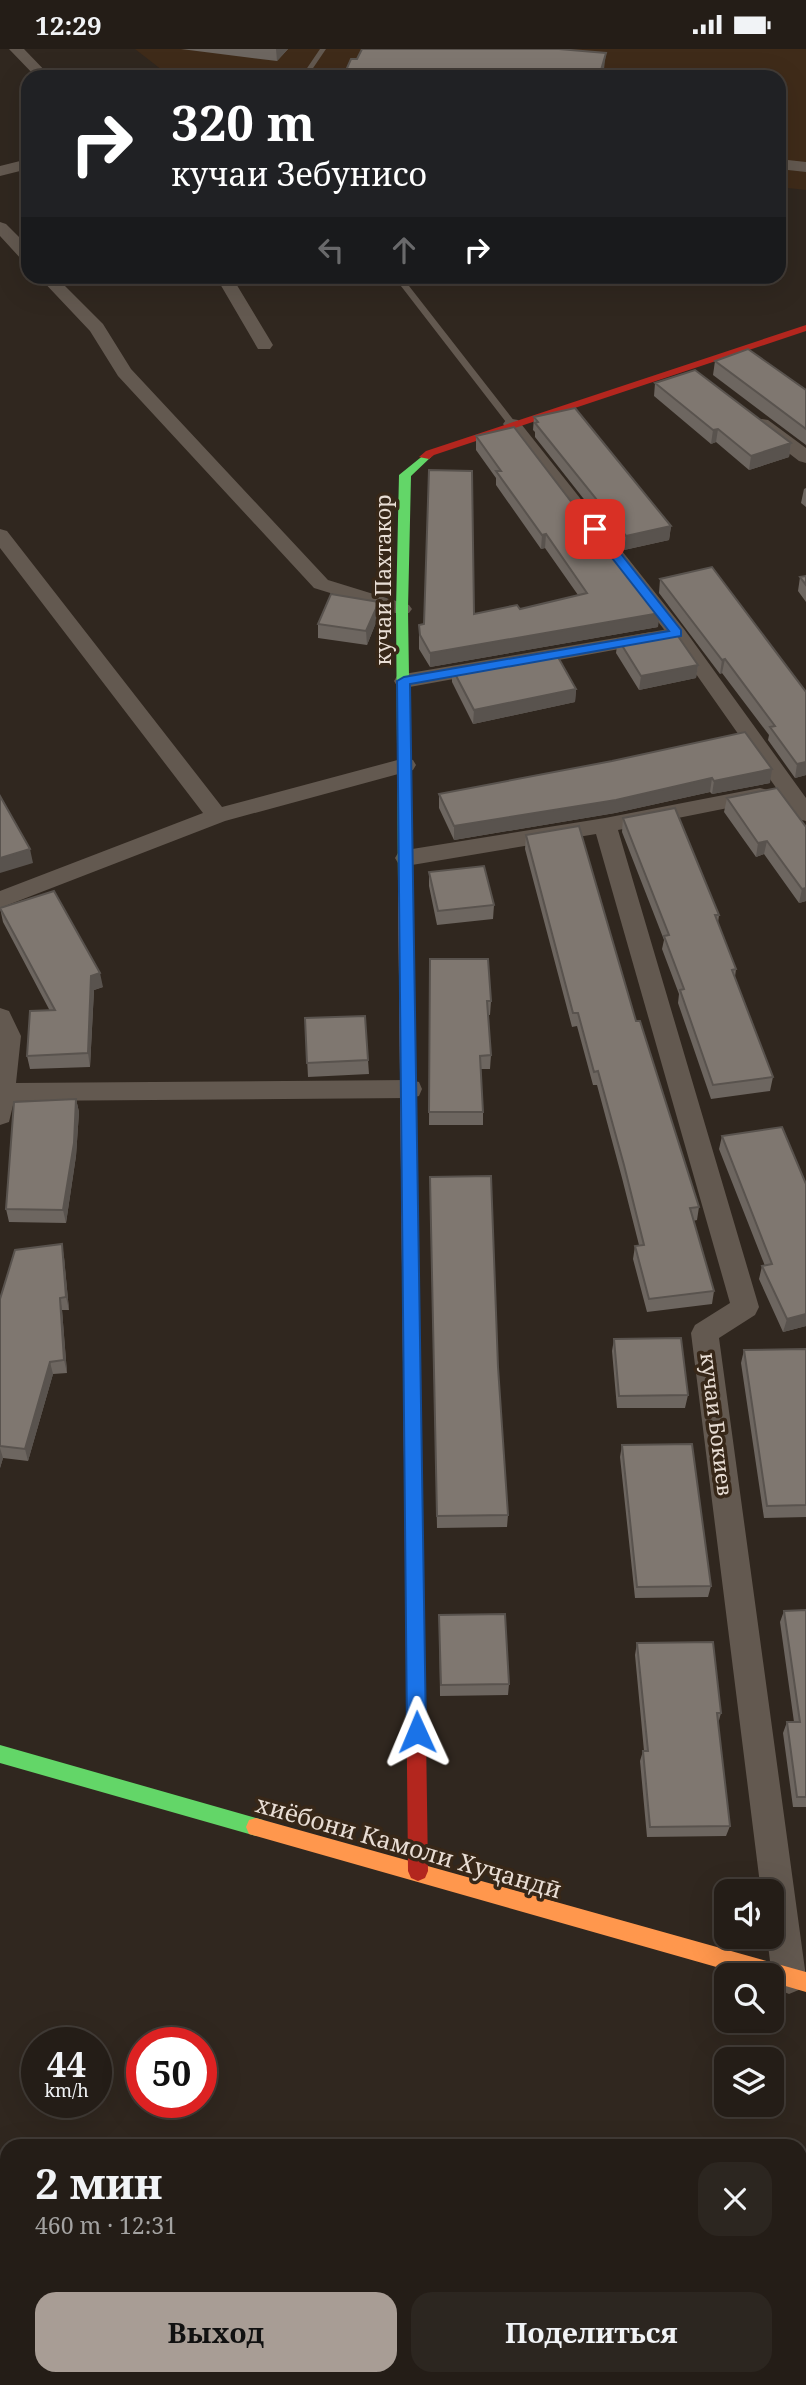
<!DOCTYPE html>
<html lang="ru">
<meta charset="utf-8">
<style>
:root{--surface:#241d17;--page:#2c2620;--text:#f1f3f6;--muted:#a3a2a1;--line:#413b36;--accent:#a89d95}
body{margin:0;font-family:"Noto Serif",serif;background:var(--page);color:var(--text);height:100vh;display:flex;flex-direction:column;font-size:26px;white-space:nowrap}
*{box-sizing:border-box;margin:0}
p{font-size:23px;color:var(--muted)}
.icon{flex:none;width:38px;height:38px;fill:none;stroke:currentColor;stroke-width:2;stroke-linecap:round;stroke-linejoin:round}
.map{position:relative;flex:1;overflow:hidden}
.panel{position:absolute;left:0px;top:2090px;width:807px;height:247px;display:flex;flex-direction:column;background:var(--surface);border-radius:21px 21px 0 0;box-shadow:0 7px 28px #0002,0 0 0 2px var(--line)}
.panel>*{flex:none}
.banner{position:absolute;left:21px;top:21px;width:765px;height:214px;border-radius:21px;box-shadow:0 7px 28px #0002,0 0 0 2px var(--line);background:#202124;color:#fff;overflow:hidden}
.tools{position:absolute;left:714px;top:1830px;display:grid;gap:14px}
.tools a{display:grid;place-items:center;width:70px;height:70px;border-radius:14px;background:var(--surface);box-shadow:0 7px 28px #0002,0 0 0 2px var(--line);font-size:35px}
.speed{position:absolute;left:21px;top:1978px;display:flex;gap:14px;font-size:35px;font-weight:700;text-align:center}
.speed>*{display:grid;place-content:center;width:91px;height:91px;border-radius:50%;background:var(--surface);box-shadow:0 7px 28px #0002,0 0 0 2px var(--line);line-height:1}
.speed small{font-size:18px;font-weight:400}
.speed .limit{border:10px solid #d22;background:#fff;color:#111}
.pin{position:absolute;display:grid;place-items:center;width:60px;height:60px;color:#fff;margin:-30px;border-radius:14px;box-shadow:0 4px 10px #0006}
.me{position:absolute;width:77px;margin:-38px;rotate:359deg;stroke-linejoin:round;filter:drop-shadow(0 0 5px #0008)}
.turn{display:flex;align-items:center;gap:24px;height:147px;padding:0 35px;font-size:32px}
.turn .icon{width:91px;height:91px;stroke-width:2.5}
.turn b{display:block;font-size:49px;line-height:60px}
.lanes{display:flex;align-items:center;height:66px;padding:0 35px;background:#0003;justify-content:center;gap:35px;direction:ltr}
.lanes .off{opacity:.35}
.round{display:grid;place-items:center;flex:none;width:74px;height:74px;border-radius:21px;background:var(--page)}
.head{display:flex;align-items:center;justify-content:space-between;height:119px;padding:0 35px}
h1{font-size:42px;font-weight:700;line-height:52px}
.cta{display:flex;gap:14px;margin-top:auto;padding:14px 35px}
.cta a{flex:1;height:80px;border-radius:21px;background:var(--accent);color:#111;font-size:28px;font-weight:700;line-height:80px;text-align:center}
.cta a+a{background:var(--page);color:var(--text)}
.status{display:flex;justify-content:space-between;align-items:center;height:49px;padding:0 35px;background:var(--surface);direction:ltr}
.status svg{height:19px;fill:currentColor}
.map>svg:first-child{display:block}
.built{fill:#3f2b19}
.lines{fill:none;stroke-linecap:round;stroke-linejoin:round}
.lane{fill:#635950;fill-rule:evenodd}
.street{fill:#635950;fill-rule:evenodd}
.fast{fill:#63d668;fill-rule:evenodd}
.slow{fill:#ff974d;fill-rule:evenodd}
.jam{fill:#b3261e;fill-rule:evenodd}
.wall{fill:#6d6660}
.shaded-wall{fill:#59534e}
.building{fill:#7f7770;stroke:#59534e;stroke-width:2}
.route{fill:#1a73e8;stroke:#114b97;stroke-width:2}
.labels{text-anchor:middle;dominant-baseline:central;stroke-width:7;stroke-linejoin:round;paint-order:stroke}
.street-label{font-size:21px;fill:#e8ddd4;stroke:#372718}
.near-street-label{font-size:24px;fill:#e8ddd4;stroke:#372718}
</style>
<div class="status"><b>12:29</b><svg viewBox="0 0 49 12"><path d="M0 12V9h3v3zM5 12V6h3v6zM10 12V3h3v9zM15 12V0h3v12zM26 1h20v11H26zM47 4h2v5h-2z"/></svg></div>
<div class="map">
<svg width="806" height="2336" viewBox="0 0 806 2336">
<rect width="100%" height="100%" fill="#30271f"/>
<path class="built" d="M135,0h671v141l-27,-3v-110h-608z"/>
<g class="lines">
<path class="lane" d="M320,0h6l-19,28h-6z
M394,228h8l113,145v4h-6z"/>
<path class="street" d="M9,0h15l27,28h-15z
M28,110v10l-28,7v-10z
M779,110l27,3v10l-27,-3z
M0,173l6,2 22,22v15l-6,-1 -22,-24z
M39,228h17l47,47 28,45 197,211 81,25 3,4 -3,4h-14l-81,-25 -196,-212 -28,-45z
M216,228h16l41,68 -3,4h-12z
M512,370l6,1 166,209 122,169v23l-8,-2 -128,-182 -164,-209 -3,-4 3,-4z
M762,370l6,1 38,28v15l-7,-2 -43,-33 -3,-4 3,-4z
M0,480l7,2 215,276 183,-49 8,2 3,5 -3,5 -188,51 -225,87v-17l203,-78 -203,-265z
M651,583l7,2 3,4 -3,4 -254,46 -7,-2 -3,-5 3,-5 7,-2z
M760,739l8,2 3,5 -3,5 -150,30 141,477 -4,8 -36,23 87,639 -5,12 -12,5 -12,-5 -5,-12 -5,-40h5v-45h-11l-70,-559 4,-8 35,-22 -134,-469 -190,32 -8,-3 -3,-5 3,-5 8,-3 199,-32z
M0,959l9,3 12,25 -5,47 394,-3 9,2 3,7 -3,7 -9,2 -396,3 -5,21 -9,3z
M0,2252l7,2v38l-7,-2z
M806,2287v46l-6,3 -14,-7h14v-39z
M225,2329h63l3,7h-63z"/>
<path class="fast" d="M425,405l6,3 -20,19 -3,133 4,271 -7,5 -7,-5 -2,-271 3,-134z
M0,1696l256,73 7,2 3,7 -3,7 -7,2 -256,-73z"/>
<path class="slow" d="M405,826l7,5 10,580 -3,5 -6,2 -6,-2 -3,-5 -6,-580z
M256,1769l550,154v20l-34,-10v-6h-24l-492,-140 -7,-2 -3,-7 3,-7z"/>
<path class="jam" d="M806,276v6l-372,124 -5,4 -10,-2 7,-6z
M413,1404l6,2 3,5 6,411 -3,7 -7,3 -7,-3 -3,-7 -4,-411 3,-5z"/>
</g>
<path class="wall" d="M181,0h107l-11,12z
M715,312l91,29v55l-93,-70z
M655,334l136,60 -2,14 -40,13 -33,-28 -5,2 -57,-48z
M534,368l137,109 -2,14 -45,10 -89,-113v-5l-2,-2z
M476,387l182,191 -228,40 -11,-18v-24l55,-11 46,-5 58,-14 -33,-47 -4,1 -45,-64v-7l-20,-28z
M806,439v19l-5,-4 3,-14z
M806,527v26l-8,-11 2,-14z
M660,530l146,113v83l-11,3 -27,-38 1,-5 -47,-62 -2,1 -61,-81z
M379,553v13l-12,30 -49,-7v-14z
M618,590l80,26 -2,13 -57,12 -23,-37z
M452,619l124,21 -1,13 -102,22 -21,-42z
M612,712l158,22 -58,11 -2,-2 -95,21 -161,27 -15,-32v-14z
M777,739l29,113 -7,2 -35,-49 -8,3 -32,-45 3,-14z
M623,769l96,97 -1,8 18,46 -1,8 38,100 -3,14 -59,8 -33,-96 1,-9 -17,-45 2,-9 -42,-108z
M526,786l110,186 63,186 -2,13 -4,1 21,70 -2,13 -65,8 -14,-53 2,-13 4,-1 -17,-67 -25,-93h-4l-16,-59 -5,1 -47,-178z
M429,823l65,33 -1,14 -56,6 -8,-39z
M0,859l103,79 -9,3 -4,77 -60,2 -3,-13 23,-45 -47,-89z
M430,910l61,42 -1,14h-2l3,40 -1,14h-9l2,43v13h-54z
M305,969l63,42 1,14 -61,3z
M76,1050l3,13 -3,44 -10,67 -57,-1 -3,-13z
M722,1087l84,190 -23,6 -24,-53 3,-13h3l-46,-117z
M430,1141l68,177 10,148 -1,12 -70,1z
M64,1208l5,53h-7l5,63 -14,1 -25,87 -25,-3 -3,10v-169z
M614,1290l74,56 -3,13h-68l-5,-57z
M806,1300v168l-42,1 -23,-155 3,-13z
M622,1396l89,141 -3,11 -73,1 -15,-141z
M806,1561v197h-13l-10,-74 4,-11h7l-14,-100 4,-11z
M439,1566l70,69 -1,11 -68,1z
M637,1594l84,70 -3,11 12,102 -4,10 -79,1 -7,-76 3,-10h1l-9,-96z"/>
<path class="shaded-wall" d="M276,0h12l-11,12z
M606,4l-3,24h-4z
M718,380l-2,13 -5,2 2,-14z
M791,394l-2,14 -40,13 2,-14z
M671,477l-2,14 -45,10 2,-14z
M546,485l-1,14 -4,1 1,-14z
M379,553v13l-12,30 -1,-14z
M660,564l-2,14 -228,40v-14z
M725,610l-3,14 -2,1 2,-14z
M698,616l-2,13 -57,12 2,-14z
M576,640l-1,13 -102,22 1,-14z
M806,713v13l-11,3 2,-14z
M772,720l-2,14 -58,11 2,-13z
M712,729l-2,14 -95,21 -161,27v-14z
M767,792l-3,13 -8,3 2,-14z
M30,800l3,14 -33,10v-15z
M806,839v13l-7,2 3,-14z
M100,924l3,14 -9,3 -4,77 -2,-14 3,-77z
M76,1050l3,13 -3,44 -10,67 -3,-13z
M62,1195l2,13 5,53 -3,-13z
M60,1249l2,12 5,63 -3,-13z
M806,1265v12l-23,6 4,-13z
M50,1313l3,12 -25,87 -3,-12z
M0,1399l3,10 -3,10z"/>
<path class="building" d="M362,0h197l47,4 -7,24h-256l8,-18h6z
M748,300l58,41v39l-91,-68z
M695,321l96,73 -40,13 -33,-27 -5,1 -58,-47z
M575,359l96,118 -45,10 -91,-113 3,-1 -4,-5z
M514,378l121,158 2,-1 23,29 -230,40 -10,-18 -1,-10 5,-1 5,-154 43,1 2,143 43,-9 3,4 67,-16 -41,-59 -4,1 -46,-64h5l-25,-35z
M712,518l94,125v70l-9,2 -27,-37 5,-1 -50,-67 -3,1 -62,-81z
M806,527v9l-6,-8z
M331,545l48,8 -13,29 -48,-7z
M673,580l25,36 -57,11 -23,-37z
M554,601l22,39 -102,21 -22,-42z
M745,683l27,37 -58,12 -2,-3 -96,22 -162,26 -15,-32 173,-33z
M777,739l29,39v61l-4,1 -35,-48 -9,2 -31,-45z
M0,747l30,53 -30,9z
M675,759l44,107h-4l21,54 -4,1 41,107 -60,8 -33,-95 4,-1 -20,-53 5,-1 -46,-117z
M579,777l57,195h4l59,186 -9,1 24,83 -65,8 -14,-53 9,-1 -20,-80 -26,-94 -4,1 -16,-59h-5l-47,-178z
M484,817l10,39 -56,6 -9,-39z
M54,842l46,82 -9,3 -3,77 -61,3 3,-45 25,-1 -55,-102z
M430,910h58l3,42h-4l4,54 -11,1 3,56h-54z
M365,967l3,44 -61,3 -2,-45z
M76,1050l-2,44 -11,67 -57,-1 8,-107z
M782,1078l24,57v130l-19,5 -25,-53 10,-2 -50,-128z
M491,1127l7,191 10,148 -71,1 -7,-339z
M62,1195l4,53 -6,1 4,62 -14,2 -25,87 -25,-3v-147l15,-49z
M681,1289l7,57 -69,1 -5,-57z
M806,1300v156l-39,1 -23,-156z
M692,1395l19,142 -74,1 -15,-142z
M806,1561v187h-9l-10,-75h13l-16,-111z
M505,1565l4,70 -68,1 -2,-70z
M713,1593l8,71h-4l13,113 -80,1 -7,-76h5l-11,-108z"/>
<path class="route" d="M591,477h8l82,104v6l-271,48 16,1048 -2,6 -7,3 -7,-3 -3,-6 -10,-1051 7,-4 265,-46 -78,-100z"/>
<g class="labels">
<g class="street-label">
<text transform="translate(383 531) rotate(-90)">кучаи Пахтакор</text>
<text transform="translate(717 1375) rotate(83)">кучаи Бокиев</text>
</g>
<g class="near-street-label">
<text transform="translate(409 1797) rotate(16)">хиёбони Камоли Хуҷандӣ</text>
</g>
</g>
</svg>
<div class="tools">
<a><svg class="icon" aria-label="sound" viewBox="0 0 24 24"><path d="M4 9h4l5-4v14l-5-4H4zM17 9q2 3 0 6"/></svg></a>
<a><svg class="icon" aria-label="search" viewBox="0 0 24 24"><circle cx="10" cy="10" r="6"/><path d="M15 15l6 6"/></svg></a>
<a><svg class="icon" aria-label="layers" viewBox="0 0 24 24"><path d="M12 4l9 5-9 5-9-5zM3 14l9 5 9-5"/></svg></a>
</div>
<div class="speed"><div>44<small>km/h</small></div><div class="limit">50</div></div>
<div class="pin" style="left:595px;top:480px;background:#d93025"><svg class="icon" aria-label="arrive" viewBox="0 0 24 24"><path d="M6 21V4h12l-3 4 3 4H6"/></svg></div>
<svg class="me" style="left:417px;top:1683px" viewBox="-20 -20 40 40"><path d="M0-17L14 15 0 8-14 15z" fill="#1a73e8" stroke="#fff" stroke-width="4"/></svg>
<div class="banner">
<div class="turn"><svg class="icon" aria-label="right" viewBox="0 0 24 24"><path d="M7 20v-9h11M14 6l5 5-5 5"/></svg><div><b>320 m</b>кучаи Зебунисо</div></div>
<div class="lanes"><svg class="icon off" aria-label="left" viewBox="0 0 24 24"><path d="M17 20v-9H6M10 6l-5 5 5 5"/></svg><svg class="icon off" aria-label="ahead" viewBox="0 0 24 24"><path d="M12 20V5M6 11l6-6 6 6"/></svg><svg class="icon" aria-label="right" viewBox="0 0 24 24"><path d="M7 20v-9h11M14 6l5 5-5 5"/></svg></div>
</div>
<section class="panel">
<div class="head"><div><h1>2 мин</h1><p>460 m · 12:31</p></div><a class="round"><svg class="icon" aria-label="close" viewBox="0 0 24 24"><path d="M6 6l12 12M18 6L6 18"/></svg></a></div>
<div class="cta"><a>Выход</a><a>Поделиться</a></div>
</section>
</div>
